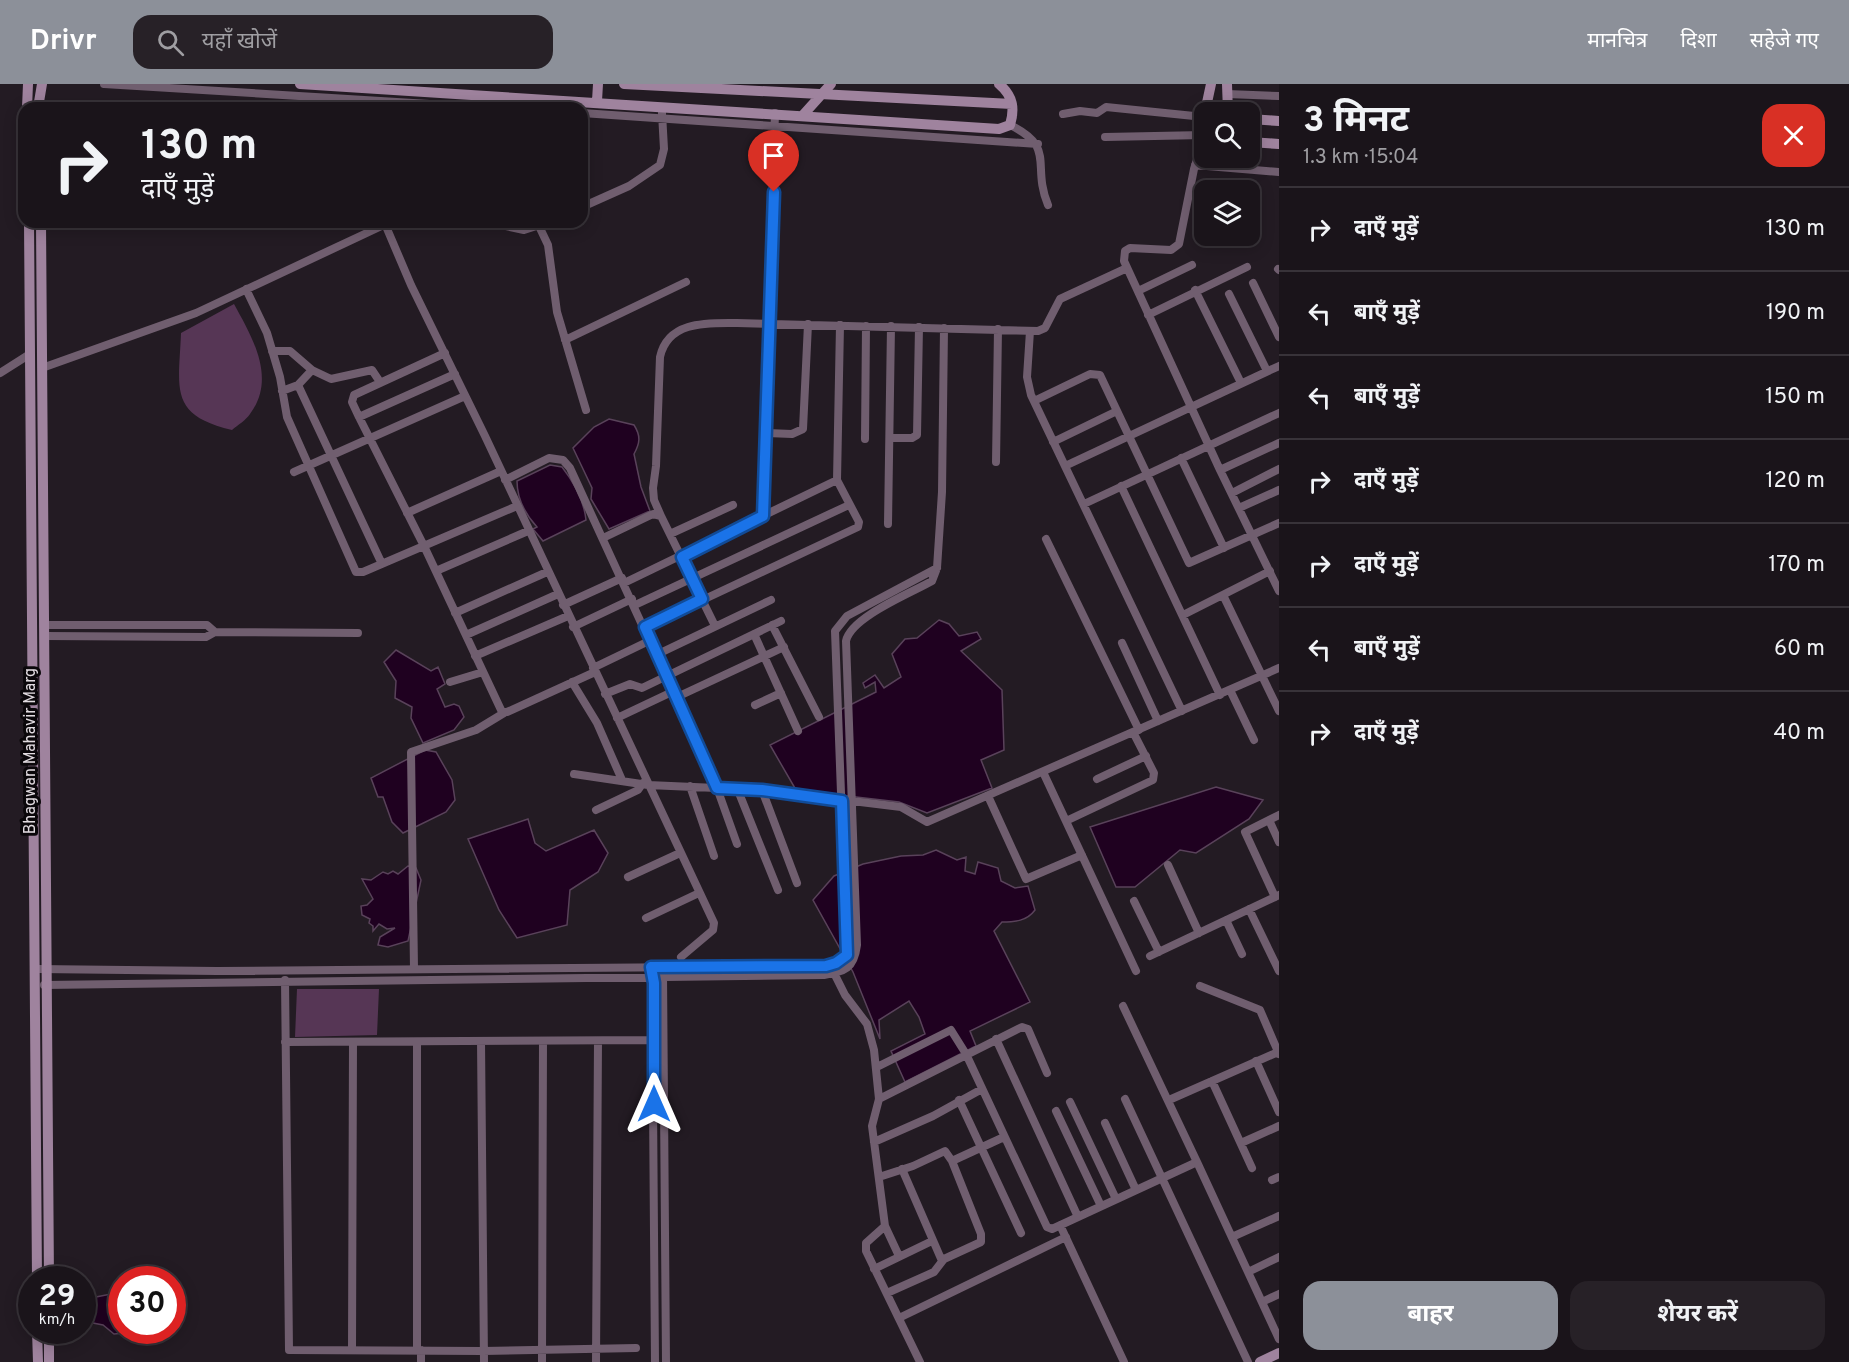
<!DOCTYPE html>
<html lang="hi">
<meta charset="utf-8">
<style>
:root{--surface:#1a141a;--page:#272127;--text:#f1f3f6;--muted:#9f9ea2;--line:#383339;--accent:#8c9099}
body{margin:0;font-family:Overpass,"Noto Sans Devanagari",sans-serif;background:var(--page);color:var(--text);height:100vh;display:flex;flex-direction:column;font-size:22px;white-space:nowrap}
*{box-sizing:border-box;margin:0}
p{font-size:20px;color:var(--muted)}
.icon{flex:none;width:33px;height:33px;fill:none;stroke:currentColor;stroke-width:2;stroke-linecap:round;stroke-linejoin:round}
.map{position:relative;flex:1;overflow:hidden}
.panel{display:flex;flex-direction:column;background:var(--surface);width:570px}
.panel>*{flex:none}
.guide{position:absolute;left:18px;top:18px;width:570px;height:126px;border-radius:18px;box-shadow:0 3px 15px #0003,0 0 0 2px var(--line);background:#1a141a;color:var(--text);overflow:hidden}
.buttons{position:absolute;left:1194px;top:18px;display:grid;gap:12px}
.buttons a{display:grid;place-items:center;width:66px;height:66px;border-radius:12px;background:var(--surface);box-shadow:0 3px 15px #0003,0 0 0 2px var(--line);font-size:30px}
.speed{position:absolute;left:18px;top:1182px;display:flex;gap:12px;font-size:30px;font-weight:700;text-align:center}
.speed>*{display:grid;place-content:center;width:78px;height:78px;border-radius:50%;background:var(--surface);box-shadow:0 3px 15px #0003,0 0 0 2px var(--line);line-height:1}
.speed small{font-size:15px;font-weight:400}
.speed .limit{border:9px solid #d22;background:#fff;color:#111}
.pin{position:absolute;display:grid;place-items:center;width:51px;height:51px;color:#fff;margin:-62px -26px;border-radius:50% 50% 50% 0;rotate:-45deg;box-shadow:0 0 6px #0007}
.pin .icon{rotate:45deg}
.me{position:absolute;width:66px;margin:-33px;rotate:0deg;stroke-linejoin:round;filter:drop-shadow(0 0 4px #0008)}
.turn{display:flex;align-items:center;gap:21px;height:126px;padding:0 24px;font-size:27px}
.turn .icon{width:78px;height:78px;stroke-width:2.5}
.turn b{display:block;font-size:42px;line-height:51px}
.round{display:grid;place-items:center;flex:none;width:63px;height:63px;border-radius:18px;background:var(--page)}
.overview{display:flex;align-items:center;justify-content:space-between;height:102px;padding:0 24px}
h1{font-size:36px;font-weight:700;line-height:45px}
.primary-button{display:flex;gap:12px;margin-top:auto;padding:12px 24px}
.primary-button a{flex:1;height:69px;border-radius:18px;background:var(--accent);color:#fff;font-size:24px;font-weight:700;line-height:69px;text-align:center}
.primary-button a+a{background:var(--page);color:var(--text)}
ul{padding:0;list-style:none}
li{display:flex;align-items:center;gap:18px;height:84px;padding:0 24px;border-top:2px solid var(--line)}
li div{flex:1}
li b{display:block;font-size:22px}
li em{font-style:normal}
header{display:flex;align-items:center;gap:36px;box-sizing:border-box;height:84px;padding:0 30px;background:var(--accent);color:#fff}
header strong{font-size:28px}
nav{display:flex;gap:33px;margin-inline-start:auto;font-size:21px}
.search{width:420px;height:54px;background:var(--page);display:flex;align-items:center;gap:15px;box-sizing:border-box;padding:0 21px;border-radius:18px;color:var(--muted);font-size:22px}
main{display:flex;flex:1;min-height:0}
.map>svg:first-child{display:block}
.green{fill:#563655}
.water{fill:#1f0120;stroke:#59425a;stroke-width:1.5}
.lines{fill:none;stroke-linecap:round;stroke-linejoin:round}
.street{stroke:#705e6f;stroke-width:8}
.secondary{stroke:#9f839e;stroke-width:10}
.route-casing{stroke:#114b97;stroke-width:15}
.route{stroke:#1a73e8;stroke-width:10}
.labels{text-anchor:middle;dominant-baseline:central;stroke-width:6;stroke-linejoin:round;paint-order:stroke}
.street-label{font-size:16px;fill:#e1dbe0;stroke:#0a070a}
</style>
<header>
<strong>Drivr</strong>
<div class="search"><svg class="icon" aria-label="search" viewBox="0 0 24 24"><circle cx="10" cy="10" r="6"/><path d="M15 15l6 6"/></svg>यहाँ खोजें</div>
<nav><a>मानचित्र</a><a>दिशा</a><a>सहेजे गए</a></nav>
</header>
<main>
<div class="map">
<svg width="1279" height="1278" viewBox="0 0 1279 1278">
<rect width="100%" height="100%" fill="#231b23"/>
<path class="green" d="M234,220c18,33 43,74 16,110 -4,6 -12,11 -18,16 -64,-15 -53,-42 -51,-97z
M297,905h82l-2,46 -82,2z"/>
<path class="water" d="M609,335l25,6c7,11 6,18 0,29l7,33 9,24 -41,18 -18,-30 1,-11 -19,-40 21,-21z
M550,381l12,2c11,14 22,34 24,53l-43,21 -10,-12 4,-2c-11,-12 -20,-27 -20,-46z
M939,536l10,4 10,12 18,-4 4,7 -20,12 41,39 2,60 -23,10 11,28 -65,25 -28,-11 -103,-12 -26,-45 106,-53 -1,-10 -10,6 -2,-5 12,-8 9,13 17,-11 -9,-23 13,-15 12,-1z
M396,566l35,21 7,-4 7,17 -8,5 8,18 9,-3 5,2 5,11 -10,13 -31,13 -12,-25 1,-11 -17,-9 1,-17 -12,-19z
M425,666l11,2 16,28 3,20 -9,12 -43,21 -11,-11 -9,-25h-5l-7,-19z
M1216,703l47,13 -14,19 -53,34 -16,-3 -45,37h-19l-26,-60z
M528,735l7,24 11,8 48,-21 14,23 -10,19 -28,18 -3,35 -50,13 -18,-28 -31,-71z
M936,766l21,10 9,-3 -1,14 10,3 3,-12 20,6 3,13 14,7 13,-2 7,24c-8,11 -20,12 -33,12l-8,9 36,71 -60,29 6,15 -71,36 -14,-31 34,-17 -6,-17 -10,-16 -30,19 1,19 -27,-67 -40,-72 21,-24 29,-12 38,-8 22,-1z
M408,782l8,2 5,12 -13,61 -20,6 -10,-2 2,-8 15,-9 -8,1 -8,-5 -6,7v-5l-4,-3 1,-4 -8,-4 -1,-9 6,-1 6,-6 -11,-20 9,1 12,-8 5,2 5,-3 5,3z
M111,1210l10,3 1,33 13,2 -21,2 -11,-9 -15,-3 -4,-13 12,-12z"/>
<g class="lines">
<path class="street" d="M104,0l391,24
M1227,10l52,2
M582,29l456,31
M1063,30l17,-3 17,2 9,-6 98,10
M1010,41c47,23 21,39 38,80
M1105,53l99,-2
M1204,53l-10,32 -15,75 -8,6 -41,-2 -5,3 -1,10 96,209 59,121
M1195,81l84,7
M582,123l47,-21 31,-21 4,-16 -2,-36
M487,138l37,8 25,-8
M385,140l26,61 74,151 229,487 -1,7 -32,27
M539,142l9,19 9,67 29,98
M1278,185l1,1
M1253,199l26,54
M246,205l21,44 13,44 7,40 69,155h7l154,-66
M1195,206l46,93
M1138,207l54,-26
M1229,210l38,77
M1148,231l99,-48
M1030,247l-3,46 4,18 151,316
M565,256l121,-58
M272,267h18l22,19 19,9 41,-9 8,12
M445,269l-91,42 -2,7 7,15 65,129 78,166h5l88,-40
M42,284l154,-55 192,-90
M0,289l30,-19
M298,301l84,179
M282,307l16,-6 14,-15
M1034,317l56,-27 10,1 89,188 90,-40
M359,333l96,-43
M767,349l25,1 11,-5 5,-105
M890,354h22l5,-3 2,-108
M865,355l1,-113
M1053,358l64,-31
M1181,374l43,90
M996,378l2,-133
M1065,382l214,-100
M1220,386l59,-27
M294,388l171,-76
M505,396l44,-22 14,2 7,8 147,320 20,56
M1121,402l99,209
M1232,409l47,-24
M1084,420l195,-91
M1239,424l40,-18
M407,429l94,-42
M661,432l-7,-16 -1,-12 3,-22 4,-109c8,-37 49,-34 77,-34l301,8 7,-3 15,-29 67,-31
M763,432l12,-403
M888,440l3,-198
M670,450l63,-29
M603,454l50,-24 8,2 54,110
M1046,455l93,191
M436,487l92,-40
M624,499l213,-103
M1223,511l56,116
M563,521l59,-27
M635,521l214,-100
M455,529l92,-41
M1183,531l87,-44
M45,541h162l8,7
M772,541l47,92
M573,543l59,-28
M645,543l213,-100 1,-5 -22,-42 3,-155
M754,550l44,97
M466,551l92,-41
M45,552l161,1 9,-5 143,1
M1122,559l36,78
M658,570l113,-54
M475,572l93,-40
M593,584l58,-28
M450,598l33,-10
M572,598l25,41 25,57
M1230,606l24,50
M605,610l25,-10 12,4 139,-67
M677,613l107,-50
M755,621l26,-12
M617,634l57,-27
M1043,688l93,199
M574,690l74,11 114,5 139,17 26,15 352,-154
M1097,695l49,-23
M690,702l24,70
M737,704l41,102
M762,706l35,93
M988,712l38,83 56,-24
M596,726l42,-20 5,-7
M1269,736l10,22
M1066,737l87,-41 1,-7 -21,-41
M1168,781l31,68
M628,793l52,-24
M1275,813l-30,-65 34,-17
M1134,817l25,51
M1249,825l30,62
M646,834l53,-25
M1226,836l16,34
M1150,872l129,-61
M37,885l180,2 609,-5 10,-3 11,-8 -12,-324 12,-15 90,-48
M414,885l-3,-217 65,-22 28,-17
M833,887l12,24 22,29 7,26 5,49 -7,27 13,100 14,30
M652,890l3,388
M663,890l3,388
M285,896l4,370 194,1 153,-3
M44,901l780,-10c21,-4 30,-6 33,-30l-11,-304c5,-24 65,-48 86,-60l5,-13 5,-76 2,-164
M1200,902l60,24 19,44
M996,955l82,178
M481,957l3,321
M285,958l369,-2
M1256,977l23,51
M877,983l74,-37 15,24 81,173 5,2 145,-67 -74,-156
M1212,997l40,87
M879,1015l143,-72 6,2 19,44
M1125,1015l123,263
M959,1016l62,133
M1169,1016l109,-48
M1070,1018l46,97
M1056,1027l45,95
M1105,1039l31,67
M874,1058l59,-26 49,-27
M1241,1059l38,-17
M1197,1078l82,177
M902,1085l40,92
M879,1093l34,-11 32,-15 7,10 52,-24
M1272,1096l7,-3
M1060,1141l64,137
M885,1142l-19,17v8l54,111
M1232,1153l47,-21
M874,1185l58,-28
M1248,1188l31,-15
M887,1209l47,-21 10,-13 37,-17v-8l-29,-73
M1262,1218l17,-8
M899,1234l167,-81
M417,1265v-306
M352,1266l1,-308
M421,1278v-12
M542,1278l1,-321
M596,1278l2,-321"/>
<path class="secondary" d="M300,0l699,45 11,-4c5,-17 3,-29 -11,-41
M624,0l388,20
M1227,0l1,28
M597,17l1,-17
M27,24l1,-24
M38,24l4,-24
M1205,28l6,-28
M1212,28h11
M803,31l28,-31
M1204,33l-4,11 4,6
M1250,35l29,2
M1250,58l29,2
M29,138l8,1058
M41,138l8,1058
M37,1246l1,32
M49,1278v-32
M1260,1278l19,-9"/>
</g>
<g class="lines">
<g class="route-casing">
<path id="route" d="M654,1020v-121l-3,-16 175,-1 10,-3 11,-8 -5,-154 -80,-11 -45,-2 -72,-161 57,-28 -20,-42 81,-41 11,-324"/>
</g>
<use href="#route" class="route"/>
</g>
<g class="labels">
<g class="street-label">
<text transform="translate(31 667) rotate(-90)">Bhagwan Mahavir Marg</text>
</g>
</g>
</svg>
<div class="buttons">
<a><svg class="icon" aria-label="search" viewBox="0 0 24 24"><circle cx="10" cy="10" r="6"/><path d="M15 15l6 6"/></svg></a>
<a><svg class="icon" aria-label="layers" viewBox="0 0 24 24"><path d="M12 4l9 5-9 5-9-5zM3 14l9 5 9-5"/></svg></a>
</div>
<div class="speed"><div>29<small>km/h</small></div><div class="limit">30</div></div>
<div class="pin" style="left:774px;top:108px;background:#d93025"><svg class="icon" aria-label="arrive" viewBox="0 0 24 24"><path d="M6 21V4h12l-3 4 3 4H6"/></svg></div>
<svg class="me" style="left:654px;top:1020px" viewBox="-20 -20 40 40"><path d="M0-17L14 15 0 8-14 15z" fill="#1a73e8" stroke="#fff" stroke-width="4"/></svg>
<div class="guide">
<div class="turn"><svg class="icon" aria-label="right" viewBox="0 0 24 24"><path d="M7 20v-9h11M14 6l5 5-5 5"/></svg><div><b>130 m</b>दाएँ मुड़ें</div></div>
</div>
</div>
<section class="panel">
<div class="overview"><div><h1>3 मिनट</h1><p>1.3 km · 15:04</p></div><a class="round" style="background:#d93025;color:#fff"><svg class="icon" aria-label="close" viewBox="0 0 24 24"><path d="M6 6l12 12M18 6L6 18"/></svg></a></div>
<ul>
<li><svg class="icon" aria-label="right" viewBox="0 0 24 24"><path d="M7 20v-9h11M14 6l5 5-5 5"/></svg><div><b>दाएँ मुड़ें</b></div><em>130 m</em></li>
<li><svg class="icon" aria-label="left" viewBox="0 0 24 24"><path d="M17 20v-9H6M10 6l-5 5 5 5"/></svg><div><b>बाएँ मुड़ें</b></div><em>190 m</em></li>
<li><svg class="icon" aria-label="left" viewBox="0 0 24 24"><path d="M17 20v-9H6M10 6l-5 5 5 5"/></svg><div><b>बाएँ मुड़ें</b></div><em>150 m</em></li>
<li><svg class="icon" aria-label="right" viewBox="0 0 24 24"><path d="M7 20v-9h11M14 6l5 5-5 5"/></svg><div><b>दाएँ मुड़ें</b></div><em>120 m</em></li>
<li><svg class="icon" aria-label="right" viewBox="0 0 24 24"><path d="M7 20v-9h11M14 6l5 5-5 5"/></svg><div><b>दाएँ मुड़ें</b></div><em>170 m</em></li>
<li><svg class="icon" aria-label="left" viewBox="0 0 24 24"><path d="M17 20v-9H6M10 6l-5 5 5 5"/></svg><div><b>बाएँ मुड़ें</b></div><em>60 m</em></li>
<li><svg class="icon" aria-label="right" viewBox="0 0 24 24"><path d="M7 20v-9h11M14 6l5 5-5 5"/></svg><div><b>दाएँ मुड़ें</b></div><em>40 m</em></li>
</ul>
<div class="primary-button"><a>बाहर</a><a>शेयर करें</a></div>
</section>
</main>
